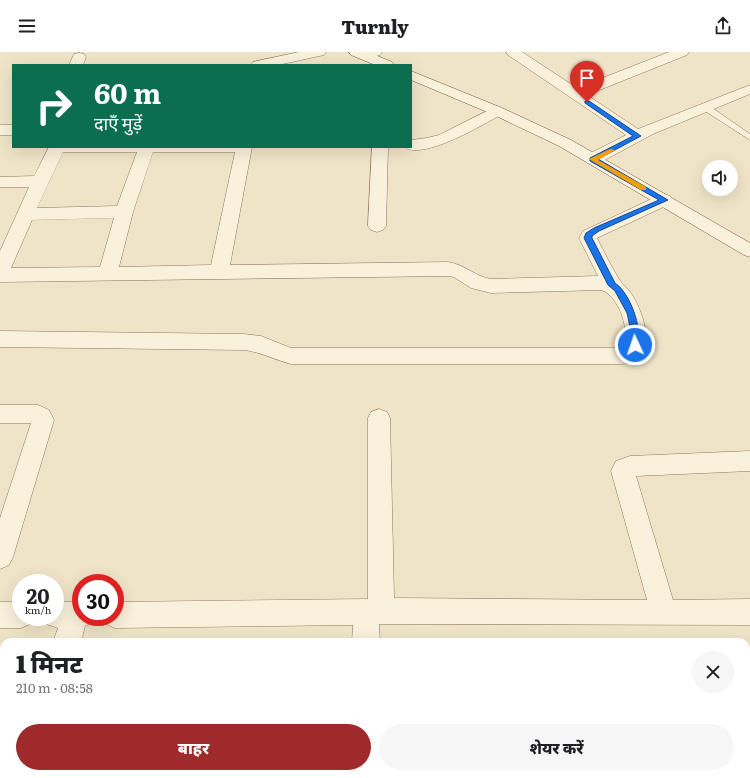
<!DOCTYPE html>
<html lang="hi">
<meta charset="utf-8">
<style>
:root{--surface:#fff;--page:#f6f6f6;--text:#202124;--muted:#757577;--accent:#9e2a2b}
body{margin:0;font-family:Literata,"Noto Sans Devanagari",serif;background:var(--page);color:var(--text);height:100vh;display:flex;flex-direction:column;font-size:15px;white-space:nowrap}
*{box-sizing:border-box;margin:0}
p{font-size:13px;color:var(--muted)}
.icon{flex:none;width:22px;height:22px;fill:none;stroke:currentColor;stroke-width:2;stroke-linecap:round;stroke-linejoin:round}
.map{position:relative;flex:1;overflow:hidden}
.panel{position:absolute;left:0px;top:586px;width:750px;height:140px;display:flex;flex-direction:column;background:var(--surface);border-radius:12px 12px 0 0;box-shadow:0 4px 16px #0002}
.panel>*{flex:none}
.banner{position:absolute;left:12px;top:12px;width:400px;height:84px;border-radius:0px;box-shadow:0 4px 16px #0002;background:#0b6e4f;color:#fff;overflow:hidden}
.fabs{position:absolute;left:702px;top:108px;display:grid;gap:8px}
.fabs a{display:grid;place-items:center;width:36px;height:36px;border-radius:50%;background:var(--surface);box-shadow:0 4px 16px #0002;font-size:20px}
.speed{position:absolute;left:12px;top:522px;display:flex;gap:8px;font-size:20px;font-weight:700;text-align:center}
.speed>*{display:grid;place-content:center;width:52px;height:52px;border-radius:50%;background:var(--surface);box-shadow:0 4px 16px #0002;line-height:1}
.speed small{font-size:10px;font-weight:400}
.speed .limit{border:6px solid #d22;background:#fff;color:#111}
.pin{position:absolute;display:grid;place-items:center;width:34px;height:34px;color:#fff;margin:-41px -17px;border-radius:50% 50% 50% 0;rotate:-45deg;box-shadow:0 0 4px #0007}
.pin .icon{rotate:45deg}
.me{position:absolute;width:44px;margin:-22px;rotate:357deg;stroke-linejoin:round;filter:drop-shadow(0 0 3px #0008)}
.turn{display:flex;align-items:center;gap:14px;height:84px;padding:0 16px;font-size:18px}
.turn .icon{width:52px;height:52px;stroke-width:2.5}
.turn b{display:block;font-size:28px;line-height:34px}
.round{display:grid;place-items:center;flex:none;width:42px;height:42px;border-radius:21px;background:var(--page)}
.summary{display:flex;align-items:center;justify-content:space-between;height:68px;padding:0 16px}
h1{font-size:24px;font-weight:800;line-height:30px}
.action{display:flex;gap:8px;margin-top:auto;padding:8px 16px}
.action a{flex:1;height:46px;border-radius:24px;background:var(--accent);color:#fff;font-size:16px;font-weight:800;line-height:46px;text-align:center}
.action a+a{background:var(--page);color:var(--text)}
header{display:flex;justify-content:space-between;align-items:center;height:52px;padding:0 16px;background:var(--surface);font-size:18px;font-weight:800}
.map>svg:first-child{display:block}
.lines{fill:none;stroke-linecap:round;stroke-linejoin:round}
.lane-casing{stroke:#8d765c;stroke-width:1}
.street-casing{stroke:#8d765c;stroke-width:1}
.secondary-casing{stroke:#6f573f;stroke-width:1}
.lane{fill:#faf1dc;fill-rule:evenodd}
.street{fill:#faf1dc;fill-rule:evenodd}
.secondary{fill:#faf1dc;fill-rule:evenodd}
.route{fill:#1a73e8;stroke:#114b97}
.slow{fill:#f59e0b}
</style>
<header><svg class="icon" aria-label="menu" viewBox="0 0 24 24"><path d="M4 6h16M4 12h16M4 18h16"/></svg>Turnly<svg class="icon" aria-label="share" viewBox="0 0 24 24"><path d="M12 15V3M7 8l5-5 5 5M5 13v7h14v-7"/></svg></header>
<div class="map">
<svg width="750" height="726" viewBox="0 0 750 726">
<rect width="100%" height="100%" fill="#f0e4c8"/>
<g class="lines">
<g class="lane-casing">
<path id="lane" d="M702,53h6l42,29v6l-48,-31z"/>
</g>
<g class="street-casing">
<path id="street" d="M299,0h27l-2,3 -46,10h-27l2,-3z
M359,0h23l-2,3 -16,4 -5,-1 -2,-3z
M506,0h16l55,36 92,-36h20l-2,3 -100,40 51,34 112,-44v9l-97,40 -54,29 -6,1 -6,-1 -2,-4 2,-4 39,-20 -118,-80z
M79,1l5,1 2,3 -3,8h-14l5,-11z
M497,54l5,2 3,3 -3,3c-18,10 -79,47 -98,33h7v-7l16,-2 12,-3z
M0,73h13v10h-13z
M49,95h203l-22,118 218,-3c18,3 28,15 43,17l107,-3 -19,-38 4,-7 75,-35 6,-2 6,2 3,4 -3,4 -73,34c7,14 14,28 22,41 3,5 8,9 12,14 14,22 28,64 -9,71h-331c-16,-4 -30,-12 -47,-14l-244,-3v-16l244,3 17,2 30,12h329c14,-11 -2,-56 -20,-58l-109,3 -20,-5 -17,-11 -6,-1 -448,6v-31l29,-64h-29v-10l34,-1zM63,100h74l-20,54 -80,2zM153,100h82l-24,113 -92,2 14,-55zM114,166l-14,49 -89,1 21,-48z
M372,95h16l-2,79 -3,4 -6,2 -6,-2 -3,-4z
M0,353h38l11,5 5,10 -41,137 -4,8 -9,4v-51l31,-95h-31z
M379,357l8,3 3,6 4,180 253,2 -36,-129 5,-10 14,-5 120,-5v20l-114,5 37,124 77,-1v26l-371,-1 1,18h-28l1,-17 -238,3 -9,-4 -3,-7h12v-15l253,-3v-181l3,-6z
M0,550h21v15h12l-3,7 -9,4h-21z
M55,550h26v15h12l-3,7 -5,2 -4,16h-28l5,-14 -12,-4 -3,-7h12z
M12,722h30l-1,4h-30z
M351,722h30v4h-30z"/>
</g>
<g class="secondary-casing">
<path id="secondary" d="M349,0h19l24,10 2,3h-19l-24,-10z
M411,19l91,37 69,32 179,103v14l-6,-2 -185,-109 -67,-32 -81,-34z"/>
</g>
<use href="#lane" class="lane"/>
<use href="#street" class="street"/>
<use href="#secondary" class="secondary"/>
</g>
<path class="route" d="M585,49h4l52,35 -43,23 70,41 -69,31 -7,5v2l23,45c16,11 26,44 24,62l-4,3 -4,-3 1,-9 -5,-23 -12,-22 -7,-6 -24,-47 2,-5 8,-5 65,-28 -69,-39v-3l43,-22 -48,-33z"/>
<path class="slow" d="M610,97l5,1 -17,10 48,27v3h-5l-52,-31z"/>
</svg>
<div class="fabs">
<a><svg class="icon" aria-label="sound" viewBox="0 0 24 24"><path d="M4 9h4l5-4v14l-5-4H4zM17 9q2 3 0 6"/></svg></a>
</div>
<div class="speed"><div>20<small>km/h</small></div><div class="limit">30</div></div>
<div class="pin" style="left:587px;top:50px;background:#d93025"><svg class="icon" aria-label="arrive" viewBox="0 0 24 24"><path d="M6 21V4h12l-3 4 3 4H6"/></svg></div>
<svg class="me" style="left:635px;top:293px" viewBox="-20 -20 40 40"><circle r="17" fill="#1a73e8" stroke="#fff" stroke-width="3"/><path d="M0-11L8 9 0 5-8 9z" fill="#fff"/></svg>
<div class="banner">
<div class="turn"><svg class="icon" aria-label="right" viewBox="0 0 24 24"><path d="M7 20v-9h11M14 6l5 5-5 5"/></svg><div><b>60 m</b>दाएँ मुड़ें</div></div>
</div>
<section class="panel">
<div class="summary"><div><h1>1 मिनट</h1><p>210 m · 08:58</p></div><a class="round"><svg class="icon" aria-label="close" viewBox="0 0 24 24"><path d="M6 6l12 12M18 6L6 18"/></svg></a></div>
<div class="action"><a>बाहर</a><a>शेयर करें</a></div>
</section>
</div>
